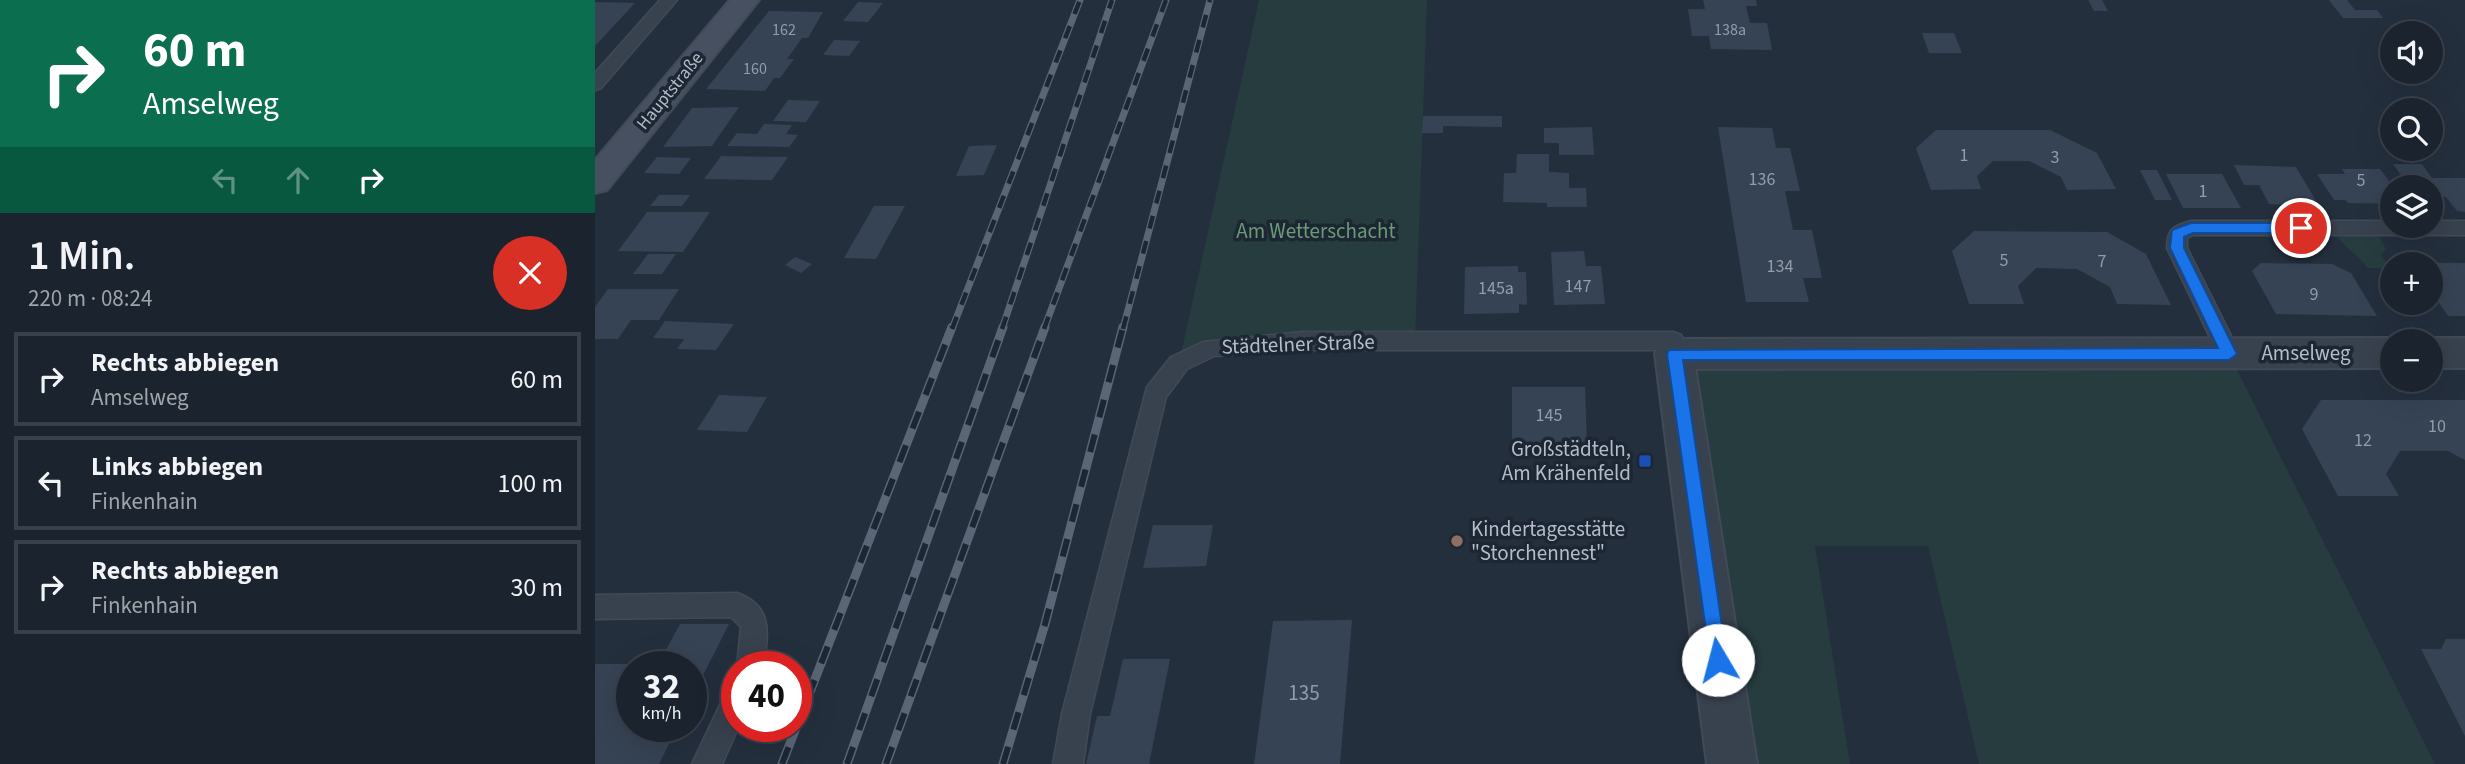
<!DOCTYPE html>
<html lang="de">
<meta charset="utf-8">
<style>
:root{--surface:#1b232e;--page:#242b36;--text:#f1f3f6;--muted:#a0a4aa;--line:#39404a}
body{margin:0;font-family:"Source Sans 3",sans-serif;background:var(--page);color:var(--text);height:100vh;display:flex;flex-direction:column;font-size:26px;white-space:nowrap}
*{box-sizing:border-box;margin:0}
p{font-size:23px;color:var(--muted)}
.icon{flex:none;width:38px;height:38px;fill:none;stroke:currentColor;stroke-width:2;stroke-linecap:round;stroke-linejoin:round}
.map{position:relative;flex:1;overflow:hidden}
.side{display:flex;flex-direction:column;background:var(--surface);width:595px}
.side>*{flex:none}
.top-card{background:#0b6e4f;color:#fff;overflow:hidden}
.fabs{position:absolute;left:1785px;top:21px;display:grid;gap:14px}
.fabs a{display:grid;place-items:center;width:63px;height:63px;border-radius:50%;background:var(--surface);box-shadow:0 7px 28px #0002,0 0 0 2px var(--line);font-size:35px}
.speed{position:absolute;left:21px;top:651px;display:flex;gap:14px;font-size:35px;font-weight:700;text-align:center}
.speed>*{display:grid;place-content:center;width:91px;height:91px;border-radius:50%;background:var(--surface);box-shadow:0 7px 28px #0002,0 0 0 2px var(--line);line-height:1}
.speed small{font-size:18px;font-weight:400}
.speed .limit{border:10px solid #d22;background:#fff;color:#111}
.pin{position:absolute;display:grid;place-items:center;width:60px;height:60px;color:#fff;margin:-30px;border:4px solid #fff;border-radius:50%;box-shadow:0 2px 7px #0007}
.me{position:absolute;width:77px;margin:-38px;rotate:352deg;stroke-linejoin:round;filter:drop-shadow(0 0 5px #0008)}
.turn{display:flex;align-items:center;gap:24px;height:147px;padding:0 28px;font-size:32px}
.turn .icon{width:91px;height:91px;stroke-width:2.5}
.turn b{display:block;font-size:49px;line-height:60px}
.lanes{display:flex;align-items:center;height:66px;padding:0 28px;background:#0003;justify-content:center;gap:35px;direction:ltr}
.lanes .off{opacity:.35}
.round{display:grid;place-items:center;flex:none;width:74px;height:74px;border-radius:37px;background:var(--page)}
.head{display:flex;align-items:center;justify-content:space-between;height:119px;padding:0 28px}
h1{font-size:42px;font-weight:600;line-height:52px}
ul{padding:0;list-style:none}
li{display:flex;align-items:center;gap:21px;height:94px;margin:0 14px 10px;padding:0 14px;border:4px solid var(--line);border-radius:0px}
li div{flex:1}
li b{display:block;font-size:26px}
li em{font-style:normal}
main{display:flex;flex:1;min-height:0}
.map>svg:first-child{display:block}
.green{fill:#263c3f}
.building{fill:#364354}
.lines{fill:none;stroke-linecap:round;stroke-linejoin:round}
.service-casing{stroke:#414a57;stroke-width:3}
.minor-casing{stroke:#414a57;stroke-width:4}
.tertiary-casing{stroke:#414a57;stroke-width:4}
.secondary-casing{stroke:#414a57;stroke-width:4}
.service{fill:#38414e;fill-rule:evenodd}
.minor{fill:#38414e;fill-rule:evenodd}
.tertiary{fill:#38414e;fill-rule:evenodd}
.secondary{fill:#465061;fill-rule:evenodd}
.rail-far1-casing{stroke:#5a6575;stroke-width:7}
.rail-casing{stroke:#5a6575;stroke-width:9}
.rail-far1{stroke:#1d2633;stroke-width:4.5;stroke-dasharray:13;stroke-linecap:butt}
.rail{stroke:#1d2633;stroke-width:6;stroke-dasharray:18;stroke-linecap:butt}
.route{fill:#1a73e8;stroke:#114b97;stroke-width:2}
.transit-dot{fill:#1a4fb4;stroke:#1d2633;stroke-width:2.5}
.education-dot{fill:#8d6e63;stroke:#1d2633;stroke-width:2.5}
.labels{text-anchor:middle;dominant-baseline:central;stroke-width:7;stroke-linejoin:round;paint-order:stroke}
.far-number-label{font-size:16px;fill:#929caa}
.far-street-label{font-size:18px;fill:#b4bcc9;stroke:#1d2633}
.number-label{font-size:18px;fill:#929caa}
.park-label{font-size:21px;fill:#6b9a76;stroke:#1d2633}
.street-label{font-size:21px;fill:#b4bcc9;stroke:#1d2633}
.poi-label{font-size:21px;fill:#b4bcc9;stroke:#1d2633;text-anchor:end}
.near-number-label{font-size:21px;fill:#929caa}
</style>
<main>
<section class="side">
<div class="top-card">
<div class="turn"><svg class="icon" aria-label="right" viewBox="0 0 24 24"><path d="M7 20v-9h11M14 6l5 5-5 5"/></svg><div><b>60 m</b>Amselweg</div></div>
<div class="lanes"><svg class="icon off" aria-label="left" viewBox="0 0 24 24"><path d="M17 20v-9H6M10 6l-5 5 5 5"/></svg><svg class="icon off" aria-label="ahead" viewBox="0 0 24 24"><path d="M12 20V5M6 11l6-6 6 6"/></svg><svg class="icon" aria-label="right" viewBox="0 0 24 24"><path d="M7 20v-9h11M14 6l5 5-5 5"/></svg></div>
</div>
<div class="head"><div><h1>1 Min.</h1><p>220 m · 08:24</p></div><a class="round" style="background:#d93025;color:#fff"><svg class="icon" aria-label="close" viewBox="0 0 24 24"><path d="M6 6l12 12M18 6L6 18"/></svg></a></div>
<ul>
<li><svg class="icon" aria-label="right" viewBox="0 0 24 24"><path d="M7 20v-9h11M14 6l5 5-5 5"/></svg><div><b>Rechts abbiegen</b><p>Amselweg</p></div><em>60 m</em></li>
<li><svg class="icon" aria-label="left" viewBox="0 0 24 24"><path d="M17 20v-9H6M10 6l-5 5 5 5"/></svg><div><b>Links abbiegen</b><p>Finkenhain</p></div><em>100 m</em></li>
<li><svg class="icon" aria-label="right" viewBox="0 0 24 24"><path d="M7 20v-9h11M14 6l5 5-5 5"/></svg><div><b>Rechts abbiegen</b><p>Finkenhain</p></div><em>30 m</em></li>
</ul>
</section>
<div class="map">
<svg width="1870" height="764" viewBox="0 0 1870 764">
<rect width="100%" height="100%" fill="#242f3e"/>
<path class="green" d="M664,0h168l-12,341 -204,6 -32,16z
M1743,237h41l7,12 -5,6 9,13h-23c-8,-14 -21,-18 -29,-31z
M1079,354h555l206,410h-456l-51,-218h-113l35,218h-118z"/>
<path class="building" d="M1108,0h53l1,6h-11l4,17h17l5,27 -61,-1 -2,-13h-17l-4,-27h17z
M1493,0h14l6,11h-14z
M1734,0h18l8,10h22l6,8h-40z
M0,2l40,1 -40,43z
M263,2l25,1 -15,19 -25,-1z
M174,11l54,1 -15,26h-6l-15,21h7l-14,19h-6l-9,13 -59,-2z
M1327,33h32l8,20h-33z
M239,40l26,1 -11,15 -26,-1z
M193,100l32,1 -14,21 -33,-1z
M144,107l-27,39 -49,1 29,-39z
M828,116h79v11l-59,-1v7h-21z
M169,124l28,1 -6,9 12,1 -9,12 -62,-1 10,-13 20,1z
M997,127l2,28h-35v-12h-15v-15z
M1123,127l54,1 4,20h14l10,43h-15l8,39h19l10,48h-19l6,24h-63z
M1341,130h114l47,23 19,36 -49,1 -6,-13 -32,-16h-36l-16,15 4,13 -50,1 -15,-42z
M402,145l-13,30 -28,1 13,-30z
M922,154h32v18l20,1v15h17l1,19h-40v-4l-44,-1 1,-29h12z
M126,156l67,1 -16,23 -68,-1z
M62,157l34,1 -12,16 -35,-1z
M1798,164h29l10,14h33v34l-8,-1 -11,-14h-15v-10h-22z
M1639,165l62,2 23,39 -50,-2 -10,-19h-15z
M1747,169h38l14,18 -2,17 -44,-1 -2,-3h-12l-17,-26h28z
M1545,170h17l15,30h-17z
M1571,174h56l19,34h-58z
M64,195h31l-8,11h-32z
M279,206h31l-29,53 -32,-1z
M52,212h63l-27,40 -65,-1z
M1379,231l133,1 39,22 25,51 -54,-1 -7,-17 -33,-18 -41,-1 -18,18 6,18h-55l-17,-53z
M989,251l2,15h15l4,38 -51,1 -3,-53z
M53,254h28l-14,20h-29z
M200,257l17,7 -11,9 -16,-8z
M1666,263l71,1 19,9 26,43 -101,-2 -24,-43z
M1836,263h34v53h-17l-17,-25z
M923,266v6h8l1,33 -8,-1v9l-55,1 1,-47z
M13,289h71l-20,31h-28l-13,19h-23v-32z
M70,321l69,3 -18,26 -39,-1 7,-10 -31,-1z
M917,387h73l2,57h-75z
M124,395l48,2 -20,35 -50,-2z
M1726,400h144v60l-17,-9h-48l-14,23 13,22h-61l-36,-67z
M558,525h60l-7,41 -63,2z
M757,620l-12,144h-86l19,-143z
M85,624h49l-38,75v-32h-59v59h46l-19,38h-64v-100h63z
M1851,639h19v97l-44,-87h20z
M528,659h47l-21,105h-63l11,-48h13z"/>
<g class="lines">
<g class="service-casing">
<path id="service" d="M65,0h17l-76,88 -6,2v-17z
M1596,221h201v5h39v-5h34v14h-272l-6,3v10l53,106 -3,6 -8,3 -8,-3 -54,-112c0,-19 6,-22 24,-27z
M707,332h371l8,3 3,6 -3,6 -8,3h-371l-88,6 -27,13 -21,28 -76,317 -7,50h-30l9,-50 85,-327 24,-30 32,-15z
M142,593c38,14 30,41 27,74l-27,1 4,-41 -10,-10 -136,2v-24z
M142,686v40h2l-17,38h-30l35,-74z"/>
</g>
<g class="minor-casing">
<path id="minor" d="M1797,338l9,3h-9v27l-718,1 -13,-5 -6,-10 6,-10 13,-5z
M1836,338h34v30h-34v-27h-9z"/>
</g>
<g class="tertiary-casing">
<path id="tertiary" d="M1079,339l13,5 6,10 64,410h-50l-52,-410 6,-10z"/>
</g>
<g class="secondary-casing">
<path id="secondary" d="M135,0h29l-152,190 -12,3v-33z"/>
</g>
<use href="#service" class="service"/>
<use href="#minor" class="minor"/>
<use href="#tertiary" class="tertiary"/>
<use href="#secondary" class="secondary"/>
<g class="rail-far1-casing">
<path id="rail-far1" d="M357,329l128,-329
M407,329l110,-329
M449,329l122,-329
M528,329l87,-329"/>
</g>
<g class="rail-casing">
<path id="rail" d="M187,764l170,-437
M252,764l156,-437
M291,764l159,-437
M408,764l42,-140 78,-297"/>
</g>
<use href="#rail-far1" class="rail-far1"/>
<use href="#rail" class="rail"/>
</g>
<path class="route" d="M1596,223h110l7,5 -7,5h-108l-9,4v11l53,106 -8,6h-546l44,300 -3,6 -6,3 -7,-3 -44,-312 2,-4 549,-2 -48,-100 2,-18z"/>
<rect class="transit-dot" x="1043" y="454" width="14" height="14" rx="3.5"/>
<circle class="education-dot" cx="862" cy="541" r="7"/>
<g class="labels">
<g class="far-number-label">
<text x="189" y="30">162</text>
<text x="1135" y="30">138a</text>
<text x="160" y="69">160</text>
</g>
<g class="far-street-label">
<text transform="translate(75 91) rotate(-51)">Hauptstraße</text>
</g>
<g class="number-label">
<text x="1369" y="155">1</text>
<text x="1460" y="157">3</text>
<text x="1167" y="179">136</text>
<text x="1766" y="180">5</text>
<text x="1608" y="191">1</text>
<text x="1409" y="260">5</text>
<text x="1507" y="261">7</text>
<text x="1185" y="266">134</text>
<text x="983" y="286">147</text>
<text x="901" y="288">145a</text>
<text x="1719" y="294">9</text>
<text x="954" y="415">145</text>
<text x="1842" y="426">10</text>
<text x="1768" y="440">12</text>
</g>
<g class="park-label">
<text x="721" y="231">Am Wetterschacht</text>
</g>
<g class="street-label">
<text transform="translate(703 344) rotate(-2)">Städtelner Straße</text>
<text x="1711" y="353">Amselweg</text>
</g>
<g class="poi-label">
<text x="1036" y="449">Großstädteln,<tspan x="1036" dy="24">Am Krähenfeld</tspan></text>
<text x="876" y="529" text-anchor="start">Kindertagesstätte<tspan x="876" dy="24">"Storchennest"</tspan></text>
</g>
<g class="near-number-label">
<text x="709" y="693">135</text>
</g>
</g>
</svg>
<div class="fabs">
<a><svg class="icon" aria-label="sound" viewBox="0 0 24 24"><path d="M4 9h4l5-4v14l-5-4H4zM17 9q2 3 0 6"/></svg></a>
<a><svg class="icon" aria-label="search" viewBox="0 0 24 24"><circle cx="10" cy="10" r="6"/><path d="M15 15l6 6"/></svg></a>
<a><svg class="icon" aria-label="layers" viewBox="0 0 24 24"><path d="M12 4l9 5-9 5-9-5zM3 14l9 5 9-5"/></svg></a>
<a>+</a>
<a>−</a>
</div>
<div class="speed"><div>32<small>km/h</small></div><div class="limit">40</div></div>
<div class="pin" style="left:1706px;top:228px;background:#d93025"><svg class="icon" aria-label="arrive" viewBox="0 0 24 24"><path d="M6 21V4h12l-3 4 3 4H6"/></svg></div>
<svg class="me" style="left:1123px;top:660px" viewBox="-20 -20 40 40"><circle r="19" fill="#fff"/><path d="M0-13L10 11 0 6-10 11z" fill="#1a73e8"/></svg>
</div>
</main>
